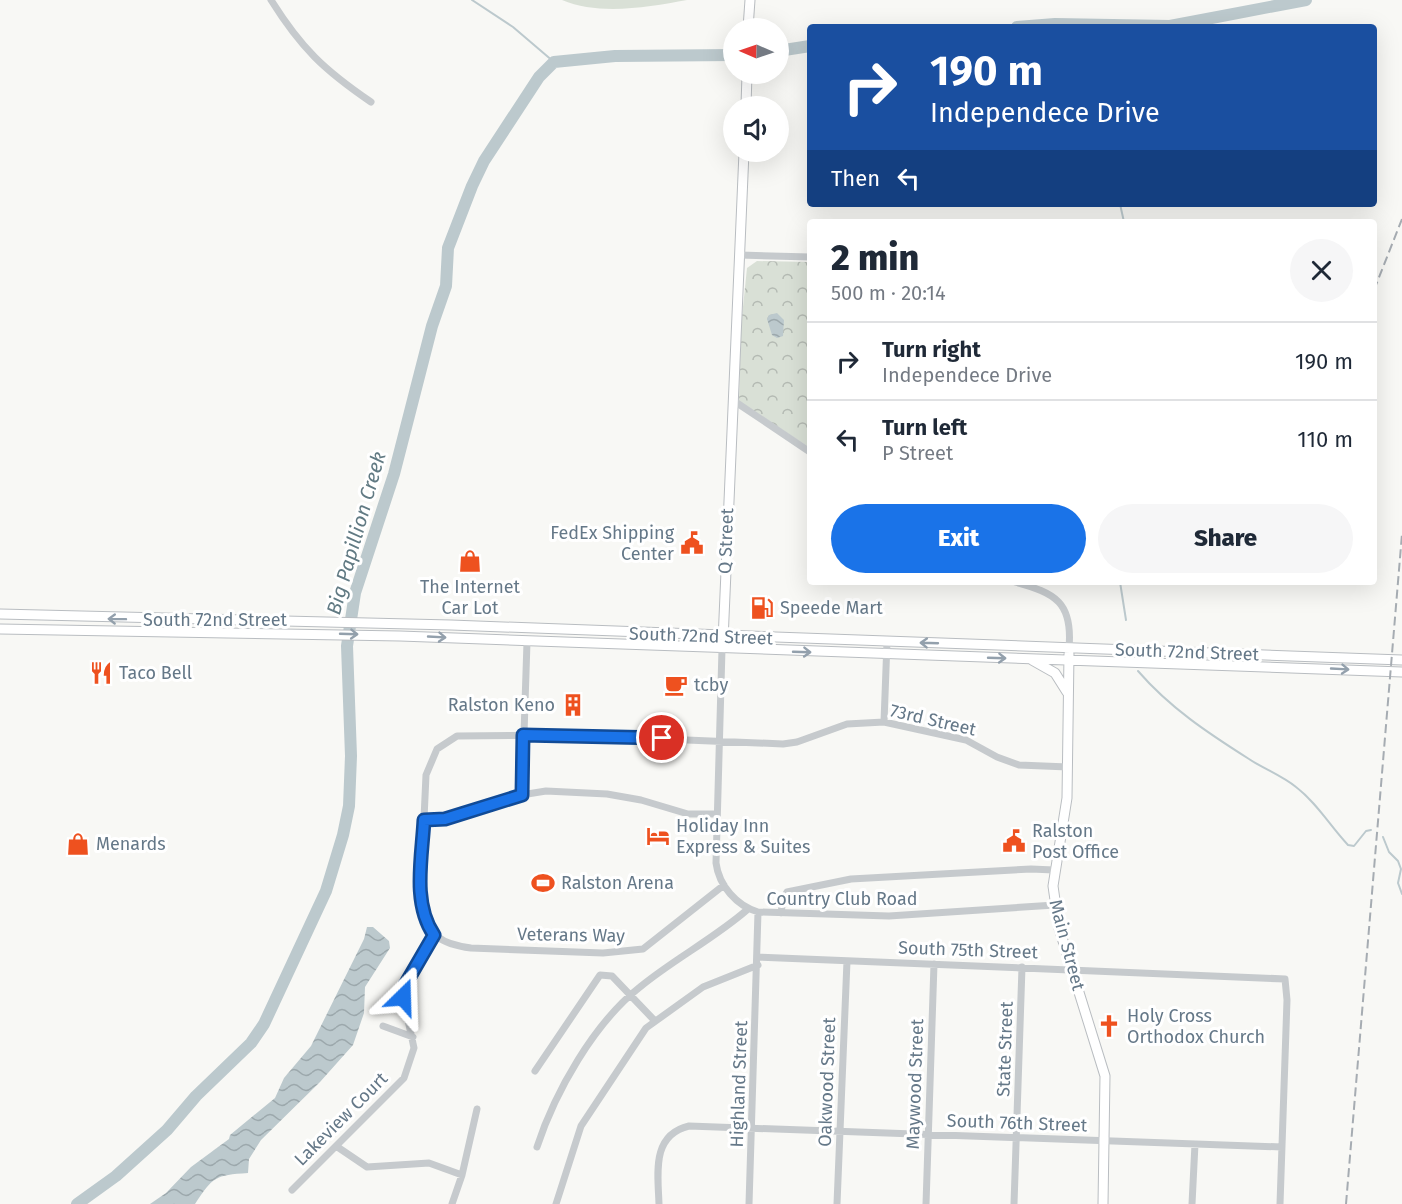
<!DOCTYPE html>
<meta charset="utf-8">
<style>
:root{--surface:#fff;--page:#f6f6f7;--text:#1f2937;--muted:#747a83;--line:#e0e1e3;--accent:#1a73e8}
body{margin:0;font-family:"Fira Sans",sans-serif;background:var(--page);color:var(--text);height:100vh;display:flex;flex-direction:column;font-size:22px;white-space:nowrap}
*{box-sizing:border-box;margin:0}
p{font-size:20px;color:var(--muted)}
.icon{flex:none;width:33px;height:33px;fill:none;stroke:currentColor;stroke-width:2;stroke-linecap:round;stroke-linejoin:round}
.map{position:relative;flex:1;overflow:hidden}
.sheet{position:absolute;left:807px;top:219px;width:570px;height:366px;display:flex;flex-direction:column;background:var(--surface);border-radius:6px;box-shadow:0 6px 24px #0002}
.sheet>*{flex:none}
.banner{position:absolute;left:807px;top:24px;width:570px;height:183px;border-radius:6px;box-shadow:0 6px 24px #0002;background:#1a4fa0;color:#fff;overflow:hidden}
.needle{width:39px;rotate:272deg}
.controls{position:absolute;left:723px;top:18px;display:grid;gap:12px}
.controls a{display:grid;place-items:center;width:66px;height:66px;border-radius:50%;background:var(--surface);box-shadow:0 6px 24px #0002;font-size:30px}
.pin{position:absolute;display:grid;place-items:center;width:51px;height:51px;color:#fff;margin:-26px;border:3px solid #fff;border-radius:50%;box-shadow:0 2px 6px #0007}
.me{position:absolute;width:66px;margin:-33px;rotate:22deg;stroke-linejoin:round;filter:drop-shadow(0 0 4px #0008)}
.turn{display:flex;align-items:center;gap:21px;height:126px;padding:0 24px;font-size:27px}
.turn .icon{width:78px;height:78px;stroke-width:2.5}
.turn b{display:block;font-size:42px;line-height:51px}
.then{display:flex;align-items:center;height:57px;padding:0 24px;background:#0003;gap:12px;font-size:22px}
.round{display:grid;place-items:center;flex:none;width:63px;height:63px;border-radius:32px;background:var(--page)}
.head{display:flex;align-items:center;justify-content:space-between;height:102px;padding:0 24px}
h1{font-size:36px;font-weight:800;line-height:45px}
.action{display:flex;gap:12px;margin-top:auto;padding:12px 24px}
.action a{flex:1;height:69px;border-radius:36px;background:var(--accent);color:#fff;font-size:24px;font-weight:800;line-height:69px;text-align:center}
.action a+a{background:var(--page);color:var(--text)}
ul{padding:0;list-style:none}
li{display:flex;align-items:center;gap:18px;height:78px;padding:0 24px;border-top:2px solid var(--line)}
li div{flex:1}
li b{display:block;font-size:22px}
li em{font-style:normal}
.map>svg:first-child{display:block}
.grass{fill:#d9e0d6}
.park{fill:url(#park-crowns)}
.water{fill:url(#water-waves)}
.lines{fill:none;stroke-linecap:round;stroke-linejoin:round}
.stream{stroke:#bcc9cd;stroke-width:2}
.river{stroke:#bcc9cd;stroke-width:12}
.major-casing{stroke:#b9bdc1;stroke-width:11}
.minor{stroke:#c6cacd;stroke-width:7}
.major{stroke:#fff;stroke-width:9}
.rail{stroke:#a6acb2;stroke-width:2;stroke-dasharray:9 4.5;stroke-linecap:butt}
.oneway{stroke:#93a0ac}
.route-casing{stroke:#114b97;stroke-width:15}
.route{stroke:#1a73e8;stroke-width:10}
.labels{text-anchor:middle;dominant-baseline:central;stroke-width:6;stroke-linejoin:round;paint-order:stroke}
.poi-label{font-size:18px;fill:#657888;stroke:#fff;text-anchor:start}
.street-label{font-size:18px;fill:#657888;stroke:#fff}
.water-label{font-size:20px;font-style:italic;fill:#617a83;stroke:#fff}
</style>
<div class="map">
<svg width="1402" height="1204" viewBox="0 0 1402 1204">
<defs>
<pattern id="park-crowns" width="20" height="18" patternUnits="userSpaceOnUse" patternTransform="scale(1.5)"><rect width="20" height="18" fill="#d9e0d6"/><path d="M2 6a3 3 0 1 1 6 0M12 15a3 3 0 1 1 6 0" fill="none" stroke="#b4bab3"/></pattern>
<pattern id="water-waves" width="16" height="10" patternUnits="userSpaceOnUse" patternTransform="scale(1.5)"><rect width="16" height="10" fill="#bcc9cd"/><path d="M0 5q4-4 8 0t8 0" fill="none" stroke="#9ca8ac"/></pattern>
</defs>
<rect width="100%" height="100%" fill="#f8f8f5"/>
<path class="grass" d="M562,0h125c-39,7 -87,16 -125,0z"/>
<path class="park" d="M757,261l53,1v186l-71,-47 2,-75 6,-58z"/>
<path class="water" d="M777,313l7,7 -1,16 -6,2 -5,-3 -5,-16 2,-4z
M367,927h6l16,14 1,7 -25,39 -1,26 -11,32 -33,37 -59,58 -12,19 -1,14c-33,2 -35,4 -53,31h-45l16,-11 25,-26 38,-28 1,-4 45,-37 9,-20 27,-32 53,-107z"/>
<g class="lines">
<path class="stream" d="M472,0l41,27 41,35
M1170,26v1
M1120,204l4,18
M1120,582l6,38
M1138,671c32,37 70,62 111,88 15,10 32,16 47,28 21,16 34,39 52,58l6,1 12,-15 5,-1
M1383,837l6,15 9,9 3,8 -3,14 4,11"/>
<path class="river" d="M1017,27l38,-3 115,2 136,-26
M778,51l32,-5
M77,1204l39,-28 51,-46 29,-34 55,-53 13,-19 62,-133 17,-56 6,-29 2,-50 -4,-110 8,-53 39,-119 38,-148 14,-40 2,-38 24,-62 12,-25 55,-84 15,-15 61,-6 119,-1"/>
<g class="major-casing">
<path id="major" d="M748,28l2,-28
M746,106l1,-32
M0,614l451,11 951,35
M0,629l400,7 1002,36
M723,641l21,-489
M1069,654l-2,144 -14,88 6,42 46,148 -2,128
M1032,660l23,13 12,19"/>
</g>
<path class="minor" d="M271,0c30,48 53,70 100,102
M740,255l70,2
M734,401l76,51
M1015,582c40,11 58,20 54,66
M722,649l-6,214c3,23 21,43 42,49l131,4 166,-11
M884,722l3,-80
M522,795l5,-153
M424,820l21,-1 70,-23 31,-5 61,3 34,6 47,14h29
M724,885l-81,64 -40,4 -132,-5c-31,-4 -41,-12 -51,-42l6,-131 11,-26 20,-13 111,-1 215,9 14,-2 50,-18 37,-2 82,18 31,17 22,8 49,2
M781,913l2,-14 4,-7 64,-13 180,-10 23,1
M758,957l527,22 2,21 -7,204
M383,1026l30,11
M535,1071l65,-96 12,1 42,44
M336,1146l31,21 62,-4 33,12
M537,1147c18,-55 57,-124 103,-160 34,-28 75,-49 108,-78
M292,1190l112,-112 10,-30 -11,-51 2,-12 29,-50
M452,1204l10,-29 15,-66
M556,1204l25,-78 65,-98 57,-41 55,-22
M659,1204c-1,-30 -8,-69 30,-78l593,21
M749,1204l9,-292
M837,1204l10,-243
M926,1204l8,-240
M1014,1204l8,-237
M1192,1204l3,-60"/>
<use href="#major" class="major"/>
<path class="rail" d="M1374,290l28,-71
M1346,1204l56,-670"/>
</g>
<defs><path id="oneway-shaft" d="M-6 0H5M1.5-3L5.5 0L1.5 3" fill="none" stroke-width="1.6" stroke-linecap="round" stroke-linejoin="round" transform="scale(1.5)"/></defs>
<g class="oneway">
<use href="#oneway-shaft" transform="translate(117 619) rotate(-179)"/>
<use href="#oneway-shaft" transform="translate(349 634) rotate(2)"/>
<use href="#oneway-shaft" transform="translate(437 637) rotate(3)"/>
<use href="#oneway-shaft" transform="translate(929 643) rotate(-178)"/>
<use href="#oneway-shaft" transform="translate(802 652) rotate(2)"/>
<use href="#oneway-shaft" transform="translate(997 658) rotate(2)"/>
<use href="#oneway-shaft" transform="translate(1340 669) rotate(3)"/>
</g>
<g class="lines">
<g class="route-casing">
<path id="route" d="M403,997l2,-12 29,-50c-22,-32 -12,-77 -10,-115l21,-1 77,-24 1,-60 139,3"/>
</g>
<use href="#route" class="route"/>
</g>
<defs>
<g id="civic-bare" transform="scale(1.8)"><path d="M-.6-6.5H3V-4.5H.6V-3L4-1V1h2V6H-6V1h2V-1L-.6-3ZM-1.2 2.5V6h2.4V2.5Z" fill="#ee511f" stroke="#fff" stroke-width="2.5" paint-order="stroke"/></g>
<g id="shop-bare" transform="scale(1.8)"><path d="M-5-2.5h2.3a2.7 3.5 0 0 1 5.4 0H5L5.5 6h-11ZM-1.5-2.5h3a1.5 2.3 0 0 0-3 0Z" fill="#ee511f" stroke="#fff" stroke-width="2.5" paint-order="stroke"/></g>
<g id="fuel-bare" transform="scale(1.8)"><path d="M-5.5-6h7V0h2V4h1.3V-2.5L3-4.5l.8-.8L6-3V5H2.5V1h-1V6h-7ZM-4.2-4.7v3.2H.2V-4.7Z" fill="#ee511f" stroke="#fff" stroke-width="2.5" paint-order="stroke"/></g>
<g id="restaurant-bare" transform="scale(1.8)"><path d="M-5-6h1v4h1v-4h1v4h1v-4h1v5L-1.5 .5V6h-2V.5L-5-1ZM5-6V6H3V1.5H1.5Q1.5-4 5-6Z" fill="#ee511f" stroke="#fff" stroke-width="2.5" paint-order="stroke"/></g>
<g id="cafe-bare" transform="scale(1.8)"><path d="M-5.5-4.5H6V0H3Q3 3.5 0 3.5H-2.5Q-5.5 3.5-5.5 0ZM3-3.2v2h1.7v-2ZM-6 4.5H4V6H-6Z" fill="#ee511f" stroke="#fff" stroke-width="2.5" paint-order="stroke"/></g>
<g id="building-bare" transform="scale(1.8)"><path d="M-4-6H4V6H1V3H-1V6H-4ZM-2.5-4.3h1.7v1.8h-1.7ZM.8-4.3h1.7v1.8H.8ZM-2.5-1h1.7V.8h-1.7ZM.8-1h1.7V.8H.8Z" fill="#ee511f" stroke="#fff" stroke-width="2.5" paint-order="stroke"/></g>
<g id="hotel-bare" transform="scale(1.8)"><path d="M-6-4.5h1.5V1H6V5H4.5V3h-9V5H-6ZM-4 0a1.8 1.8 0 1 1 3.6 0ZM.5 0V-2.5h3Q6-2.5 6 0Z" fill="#ee511f" stroke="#fff" stroke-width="2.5" paint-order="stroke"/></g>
<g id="stadium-bare" transform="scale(1.8)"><path d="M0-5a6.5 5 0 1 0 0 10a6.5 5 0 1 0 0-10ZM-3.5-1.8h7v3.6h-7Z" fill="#ee511f" stroke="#fff" stroke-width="2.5" paint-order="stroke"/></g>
<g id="church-bare" transform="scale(1.8)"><path d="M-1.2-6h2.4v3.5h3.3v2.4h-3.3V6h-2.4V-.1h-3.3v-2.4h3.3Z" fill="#ee511f" stroke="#fff" stroke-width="2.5" paint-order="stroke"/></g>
</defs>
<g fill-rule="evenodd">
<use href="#civic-bare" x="692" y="543"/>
<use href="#shop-bare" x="470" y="561"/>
<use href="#fuel-bare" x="762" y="608"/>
<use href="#restaurant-bare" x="101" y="673"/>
<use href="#cafe-bare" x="676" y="685"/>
<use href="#building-bare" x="573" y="705"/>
<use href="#hotel-bare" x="658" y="836"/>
<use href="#civic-bare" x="1014" y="841"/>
<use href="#shop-bare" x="78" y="844"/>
<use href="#stadium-bare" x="543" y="883"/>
<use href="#church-bare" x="1109" y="1026"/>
</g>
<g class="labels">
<g class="poi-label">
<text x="674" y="533" text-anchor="end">FedEx Shipping<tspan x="674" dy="21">Center</tspan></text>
<text x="470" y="587" text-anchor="middle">The Internet<tspan x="470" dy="21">Car Lot</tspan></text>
<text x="780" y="608">Speede Mart</text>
<text x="119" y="673">Taco Bell</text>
<text x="694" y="685">tcby</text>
<text x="555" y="705" text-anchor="end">Ralston Keno</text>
<text x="676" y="826">Holiday Inn<tspan x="676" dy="21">Express &amp; Suites</tspan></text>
<text x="1032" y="831">Ralston<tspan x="1032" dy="21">Post Office</tspan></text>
<text x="96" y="844">Menards</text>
<text x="561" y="883">Ralston Arena</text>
<text x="1127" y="1016">Holy Cross<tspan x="1127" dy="21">Orthodox Church</tspan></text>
</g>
<g class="street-label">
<text transform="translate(726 541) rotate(-88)">Q Street</text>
<text x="215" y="620">South 72nd Street</text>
<text transform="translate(701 636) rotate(2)">South 72nd Street</text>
<text transform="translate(1187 652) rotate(2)">South 72nd Street</text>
<text transform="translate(933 720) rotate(13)">73rd Street</text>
<text x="842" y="899">Country Club Road</text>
<text transform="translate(571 935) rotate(1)">Veterans Way</text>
<text transform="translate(1067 945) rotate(75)">Main Street</text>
<text transform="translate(968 950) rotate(2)">South 75th Street</text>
<text transform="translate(1005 1049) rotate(-88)">State Street</text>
<text transform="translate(827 1082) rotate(-88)">Oakwood Street</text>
<text transform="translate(739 1084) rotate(-88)">Highland Street</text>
<text transform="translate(915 1084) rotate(-88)">Maywood Street</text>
<text transform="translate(341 1119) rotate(-45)">Lakeview Court</text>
<text transform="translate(1017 1123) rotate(2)">South 76th Street</text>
</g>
<g class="water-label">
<text transform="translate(356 533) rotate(-74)">Big Papillion Creek</text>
</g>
</g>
</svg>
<div class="controls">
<a><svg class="needle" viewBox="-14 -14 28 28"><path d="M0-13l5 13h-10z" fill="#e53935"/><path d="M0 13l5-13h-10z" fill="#747a83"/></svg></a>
<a><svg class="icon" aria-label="sound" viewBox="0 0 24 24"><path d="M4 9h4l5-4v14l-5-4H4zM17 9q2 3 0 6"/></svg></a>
</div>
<div class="pin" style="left:662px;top:738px;background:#d93025"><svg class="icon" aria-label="arrive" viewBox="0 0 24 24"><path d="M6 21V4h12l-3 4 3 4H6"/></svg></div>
<svg class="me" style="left:403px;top:997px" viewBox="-20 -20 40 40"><path d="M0-17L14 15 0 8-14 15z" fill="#1a73e8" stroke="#fff" stroke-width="4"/></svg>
<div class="banner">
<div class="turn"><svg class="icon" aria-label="right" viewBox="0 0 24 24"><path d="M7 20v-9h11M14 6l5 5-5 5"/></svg><div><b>190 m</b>Independece Drive</div></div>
<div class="then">Then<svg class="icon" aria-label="left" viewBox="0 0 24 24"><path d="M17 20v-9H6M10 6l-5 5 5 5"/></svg></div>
</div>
<section class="sheet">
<div class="head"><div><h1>2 min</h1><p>500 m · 20:14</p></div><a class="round"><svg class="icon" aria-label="close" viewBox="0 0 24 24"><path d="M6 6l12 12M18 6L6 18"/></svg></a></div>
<ul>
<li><svg class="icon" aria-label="right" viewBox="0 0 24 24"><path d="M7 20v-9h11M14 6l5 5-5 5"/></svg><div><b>Turn right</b><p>Independece Drive</p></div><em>190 m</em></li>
<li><svg class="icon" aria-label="left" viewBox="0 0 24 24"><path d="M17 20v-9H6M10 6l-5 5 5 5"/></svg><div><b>Turn left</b><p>P Street</p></div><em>110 m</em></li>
</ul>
<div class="action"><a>Exit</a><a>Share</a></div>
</section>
</div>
